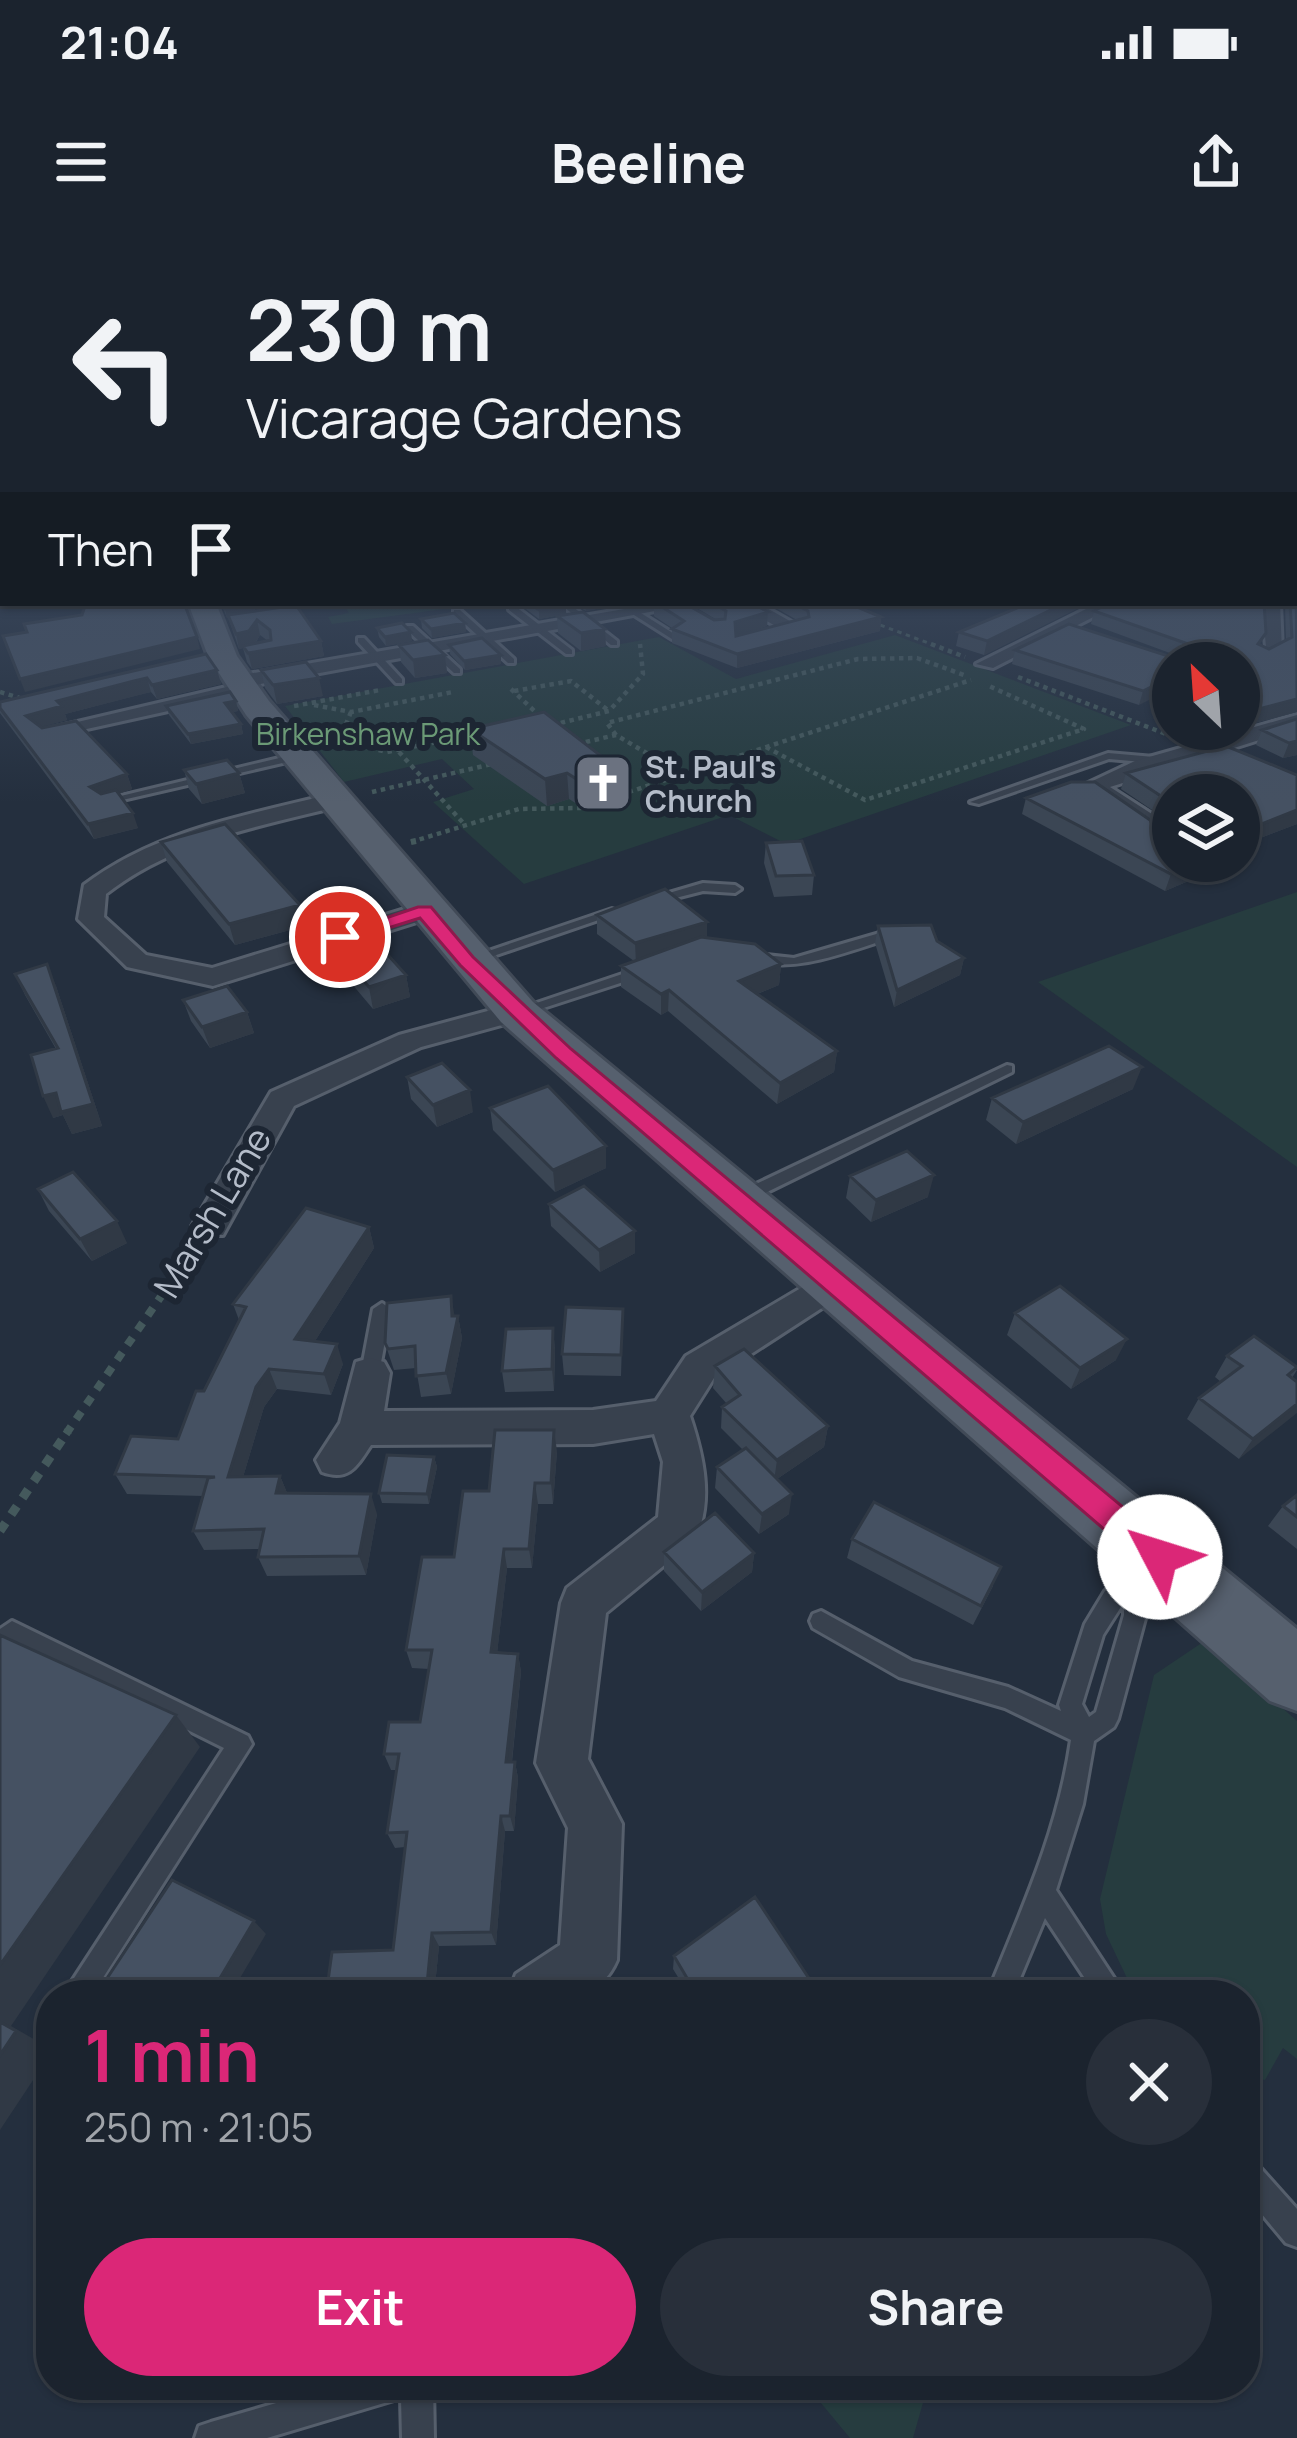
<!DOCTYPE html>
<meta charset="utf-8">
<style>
:root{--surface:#1b232e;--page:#282f3a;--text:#f1f3f6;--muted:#a0a4aa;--line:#39404a;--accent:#db2777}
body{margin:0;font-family:Manrope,sans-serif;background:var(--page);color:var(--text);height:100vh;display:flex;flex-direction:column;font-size:45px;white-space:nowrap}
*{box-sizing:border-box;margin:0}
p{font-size:39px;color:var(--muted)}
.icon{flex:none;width:66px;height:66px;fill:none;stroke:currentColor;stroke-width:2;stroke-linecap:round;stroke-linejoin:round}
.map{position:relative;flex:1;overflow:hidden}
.panel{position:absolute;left:36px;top:1740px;width:1224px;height:420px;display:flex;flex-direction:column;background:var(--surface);border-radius:48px;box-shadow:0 3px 9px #0004,0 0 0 3px var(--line)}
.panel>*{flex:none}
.banner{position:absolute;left:0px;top:0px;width:1299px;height:366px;box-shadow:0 3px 9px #0004,0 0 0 3px var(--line);background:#1b232e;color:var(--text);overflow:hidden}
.needle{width:78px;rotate:335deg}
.controls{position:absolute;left:1152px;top:402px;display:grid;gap:24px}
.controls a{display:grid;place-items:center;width:108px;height:108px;border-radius:50%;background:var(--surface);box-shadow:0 3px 9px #0004,0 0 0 3px var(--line);font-size:60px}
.pin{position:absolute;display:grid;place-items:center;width:102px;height:102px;color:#fff;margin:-51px;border:6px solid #fff;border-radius:50%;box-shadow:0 3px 12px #0007}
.me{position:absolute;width:132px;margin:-66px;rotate:310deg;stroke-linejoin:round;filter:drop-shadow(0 0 9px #0008)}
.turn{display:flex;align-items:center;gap:42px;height:252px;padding:0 48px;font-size:54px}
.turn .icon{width:156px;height:156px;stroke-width:2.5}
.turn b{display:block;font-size:84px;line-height:102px}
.then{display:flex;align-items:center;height:114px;padding:0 48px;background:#0003;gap:24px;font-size:45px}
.round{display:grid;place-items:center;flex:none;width:126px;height:126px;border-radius:63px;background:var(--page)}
.overview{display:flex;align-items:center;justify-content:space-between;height:204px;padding:0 48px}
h1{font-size:72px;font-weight:700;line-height:90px;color:var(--accent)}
.action{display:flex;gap:24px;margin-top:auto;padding:24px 48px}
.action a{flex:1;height:138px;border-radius:72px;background:var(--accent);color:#fff;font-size:48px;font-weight:700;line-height:138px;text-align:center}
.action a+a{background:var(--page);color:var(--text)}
.status{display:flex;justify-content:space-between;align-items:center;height:84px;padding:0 60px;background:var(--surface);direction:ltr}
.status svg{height:33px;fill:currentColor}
header{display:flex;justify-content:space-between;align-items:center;height:156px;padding:0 48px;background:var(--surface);font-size:54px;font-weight:700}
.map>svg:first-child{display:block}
.green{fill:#263c3f}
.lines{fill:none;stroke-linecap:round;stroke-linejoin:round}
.service-casing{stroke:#565f6c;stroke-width:6}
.minor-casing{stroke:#565f6c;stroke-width:6}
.primary-casing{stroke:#414a57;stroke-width:6}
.path-far4{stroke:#44595c;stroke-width:3;stroke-dasharray:4.5 4.5;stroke-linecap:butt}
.path-far3{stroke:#44595c;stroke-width:4.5;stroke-dasharray:4.5 4.5;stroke-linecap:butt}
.path-far2{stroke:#44595c;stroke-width:6;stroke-dasharray:6 6;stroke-linecap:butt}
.path-far1{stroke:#44595c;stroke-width:8;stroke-dasharray:9 9;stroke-linecap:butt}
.path{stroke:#44595c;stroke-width:9;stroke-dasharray:10 10;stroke-linecap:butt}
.service{fill:#38414e;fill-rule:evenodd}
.minor{fill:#38414e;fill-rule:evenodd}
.primary{fill:#56606e;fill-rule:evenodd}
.wall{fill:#3b4654;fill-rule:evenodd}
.shaded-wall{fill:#303945}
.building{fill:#455162;stroke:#303945;stroke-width:3}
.route{fill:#db2777;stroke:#8e194d;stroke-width:3}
.labels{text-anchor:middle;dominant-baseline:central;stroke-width:12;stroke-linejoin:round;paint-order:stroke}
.far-park-label{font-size:30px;fill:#6b9a76;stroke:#1d2633}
.far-poi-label{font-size:30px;font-weight:bold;fill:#b4bcc9;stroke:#1d2633;text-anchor:start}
.street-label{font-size:36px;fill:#b4bcc9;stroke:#1d2633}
</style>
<div class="status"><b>21:04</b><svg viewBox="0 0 49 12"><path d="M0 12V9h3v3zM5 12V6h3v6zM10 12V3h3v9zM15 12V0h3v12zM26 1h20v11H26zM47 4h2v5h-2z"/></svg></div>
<header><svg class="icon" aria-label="menu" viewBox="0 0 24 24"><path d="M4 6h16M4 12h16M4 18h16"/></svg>Beeline<svg class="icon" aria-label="share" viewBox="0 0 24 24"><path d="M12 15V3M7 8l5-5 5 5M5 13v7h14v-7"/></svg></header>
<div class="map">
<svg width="1297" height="2198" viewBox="0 0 1297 2198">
<rect width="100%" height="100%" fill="#242f3e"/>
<path class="green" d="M342,363h147l-157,21 -4,-7 21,-4z
M895,395l236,90 -345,119 -57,-29 -205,69 -91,-82 41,-13 -32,-30 -98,23 -59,-76 374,-69 77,42z
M1297,652v275l-259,-185z
M1206,1400l91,81v338l-14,-11 -18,32 -14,-3 -6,13v-95h-110l-29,-61 -6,-35 54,-224z
M806,2145h122l-15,53h-63z"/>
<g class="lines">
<g class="service-casing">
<path id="service" d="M0,279h3v4h-3z
M559,363h9l49,38v4h-6z
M615,363h10l54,34 -7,2z
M509,366h6l57,44v4h-6l-57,-44z
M454,370h6l54,49v4h-6l-54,-49z
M407,386h6l47,43v4h-6l-47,-43z
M358,398h6l38,41v4h-6l-38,-41z
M1108,513l46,4 5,3 -5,3 -45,-4 -130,45 -9,-2z
M296,514l5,3 -1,2 -195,45 -5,-3z
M703,643l32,2 6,4 -6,4 -32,-2 -55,14 -6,-4z
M612,669l10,3 -146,50 -11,-3z
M897,688l6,4 -2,3c-43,12 -110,43 -151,23l6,-4 38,4z
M643,727l5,1v6l-126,41h-10l-2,-3z
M1007,825l5,1v6l-263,129 -6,1 -8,-5 2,-4z
M382,1063l9,6 -12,64 -2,5h-14l-2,-5 12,-64z
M1152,1316l7,2 4,7 -18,19 1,31 -28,104 -4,8 -20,14 -11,63 -27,86 69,105h-29l-51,-77 -32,77h-26c34,-84 71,-164 84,-255l-66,-32 -106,-31 -86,-49 -3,-7 3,-7 8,-3 91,50 96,26 53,24 -2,-6 26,-81 20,-33 40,-33zM1124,1362v13l-28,97 -7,5 -7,-13 21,-69z
M12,1381l236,115 4,8 -160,251h-29l161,-247 -209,-104 -7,8 -8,3v-26z
M1245,1917l10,5 42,47v38l-11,-4 -41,-49z
M338,2145h95l1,53h-32l-1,-40 -134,40h-72l4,-12 12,-4z"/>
</g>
<g class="minor-casing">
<path id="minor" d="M659,363h39l-443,82 -1,7 -208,46 -11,-6 200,-47v-8l7,-2z
M735,363h23l46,26 -53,15v-8l28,-8z
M1098,363h23l-128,65 -17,-4z
M1262,363h18l2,48 -16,-4z
M1297,475v13l-187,59 59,38 8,36h-18l-10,-28 -67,-47 53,-25z
M336,553l8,2v10c-83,21 -169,35 -238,89l-2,23 42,38 66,13 212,-65 9,2v12l-220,69 -86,-19 -49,-48 6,-34c74,-56 164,-70 252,-92z
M517,763l10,3 5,6 -5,6 -106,29 -127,59 -71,129h-26l-5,-9 79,-134 128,-57z
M835,1028l13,3 6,10 -6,10 -134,87 -24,38c13,39 24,84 5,124l-89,73 -18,146 34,65 -5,136c-20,47 -65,35 -109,35l8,-21 44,-29 8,-117 -32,-65 25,-160 6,-15 91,-71 5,-55 -9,-28 -61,10 -222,1c-14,21 -22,37 -49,27l-6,-12 24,-37 16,-61 14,-4 14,4 6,11 -6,38 209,-1 63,-9 30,-45z"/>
</g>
<g class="primary-casing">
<path id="primary" d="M188,363h28l21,53 32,45 264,301 764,627v82l-27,-10 -769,-679 -255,-307 -38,-59z"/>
</g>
<path class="path-far4" d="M872,382l67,25"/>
<path class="path-far3" d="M931,404l34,13
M1018,437l148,57
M511,449l33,31
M514,451l57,-10 38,30
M0,452l23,7
M314,465l37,7 102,-20
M294,466l86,-16
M351,472l-12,29 48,11 90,-18
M552,485l57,-14 34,-37 -3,-30
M616,495l-9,-12 251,-64 59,-1 47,17
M577,504l39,-9 66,39
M766,507l99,53 219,-71 -95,-43
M399,512l66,73
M372,552l120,-28
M411,602l108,-33 61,-1 391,-128"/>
<path class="path-far2" d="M411,602l5,-1"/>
<path class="path-far1" d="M66,1194l129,-187"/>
<path class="path" d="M0,1291l68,-100"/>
<use href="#service" class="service"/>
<use href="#minor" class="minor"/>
<use href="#primary" class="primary"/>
</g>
<path class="wall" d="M221,363h32l2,8 66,30 3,15 -72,13 -5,-7 -4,-14 -4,1 -11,-32 -1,1zM260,395l8,6 -13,3z
M522,363h40l4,3v8l-27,5 -17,-13z
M570,363h44l-2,3 -26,5z
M654,363h30l30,17h3l-20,-12v-5h55l16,9 -1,14 -31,10 61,-16 -30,-17h107l-14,5 21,9 -1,14 -143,37 -65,-25v-15l-18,-12z
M1088,363l-104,52 -28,-9 3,-14z
M1285,363h11l1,109 -58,15v-64h-66l-34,42 -127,-41 3,-14 156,7 7,-1 -87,-32 3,-13 175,38 17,-9z
M557,376l49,30 -25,5 -23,-18z
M421,379l44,4 1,9 -34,6 -10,-10z
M377,388l35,13 -26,5 -7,-9z
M399,405l46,10 2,18 -32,5 -14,-16z
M449,405l52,19 -36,6 -15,-16z
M217,430l4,14 -64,15 -6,-7 -13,3 -73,19 2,6 -27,7 87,47 5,15 -14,5 20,34 -44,11 -94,-126v-11z
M261,430l62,26 -46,8 -12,-16z
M236,461l2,10 -6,1 9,12 2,10 -52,10 -22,-29 -3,-9z
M1297,479v36l-14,3 -27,-13 6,-15z
M470,489l145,63 -38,12 -8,-5 -22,7 -74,-51z
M1226,506l71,29v49l-50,19 -8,16v-64h-66v29l-52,-35 5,-16z
M184,530l55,3 6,20 -43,11 -13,-15z
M1026,558l139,51 70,12 -70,30 -143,-77z
M161,602l139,63 5,21 -70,19 -68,-83z
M766,603l48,32 -2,20 -38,2 -10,-34z
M597,675l110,7v16l74,26 -2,21 -22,9 80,57 -3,21 -57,32 -109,-93 -7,4 -40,-28v-21l13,-5 -37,-27z
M878,686l86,32 -4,17 -66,32 -19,-64z
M342,716l64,19 4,22 -37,12 -27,-32z
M15,734l41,12 46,140 -30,8 -9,-19 -10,3 3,-69 -31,-54z
M183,760l64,12 7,21 -44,15 -19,-27z
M407,837l66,35 -36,15 -26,-28z
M1133,849l-117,55 -30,-24 6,-22z
M490,868l116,60 -51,24 -62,-62z
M850,936l78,21 -57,25 -25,-24z
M38,949l89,54 -35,18 -43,-50z
M549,964l86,49 -35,19 -49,-46z
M369,987l5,21 -59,93 28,23 -12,31 -54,-6 -13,18 -21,70 37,-1 7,17 90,21 -11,61 -99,1 -9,-19 2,-8 -56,1 -11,-19 10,-35 -76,-2 -12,-20 63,-35 61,-119 -6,-16z
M623,1069l-2,67 -57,-1 -2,-21z
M1015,1073l101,47 -45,29 -64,-54z
M455,1076h3l4,22 -11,56 -30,3 -5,-29 -22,2 -9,-27z
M553,1088l2,22 -1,41 -49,1 -3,-21z
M1227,1116l70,14 -5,8 5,4 -58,77 -52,-40 12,-21 22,-16 -6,-5z
M715,1126l113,60 -4,21 -47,32 12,35 -30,20 -44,-46 2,-21 26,-17 -22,-22 1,-21 5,-3 -14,-16z
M557,1211l-4,53h-15l-6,64h-25l-10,85 21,1 3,18 -9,90h3l3,16 -4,53h-9l-9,114 -57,1 -5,49h-108l67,-45 12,-103 -10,1 -8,-15 10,-63h-6l-7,-16 36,-32 9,-53 -17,-1 -6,-18 83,-159z
M434,1217l3,10 -8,37 -47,-1 -3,-10z
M1297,1255v54l-29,-23 15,-20z
M852,1299l141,47 -20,39 -126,-67z
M664,1312l90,1 -2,19 -51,39 -37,-40z
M674,1716l136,39h-121l-16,-26z"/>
<path class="shaded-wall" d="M0,257h3v18h-3z
M585,363h29l-2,3 -26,5z
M843,363h31l-32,12z
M1065,363h23l-104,52 3,-14z
M254,366l1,8 -28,4 -2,-9z
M566,366v8l-27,5v-9z
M768,372l-1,14 -33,10 1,-14z
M881,377l-1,14 -143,37v-14z
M257,380l3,15 -7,11 -14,3 -3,-15z
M465,383l1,9 -34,6 -1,-9z
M605,389l1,17 -25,5v-18z
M411,392l1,9 -26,5 -1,-9z
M197,397l3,12 -175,43 -5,-13z
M321,401l3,15 -72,13 -4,-16z
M445,415l2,18 -32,5 -2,-18z
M501,415v9l-36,6 -1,-9z
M217,430l4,14 -64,15 -5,-14z
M1173,436v12l-34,17 4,-14z
M147,438l4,14 -86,22 2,6 -36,10 -5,-14 31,-15z
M319,438l4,18 -46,8 -4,-19z
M1297,459v13l-58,15v-13z
M236,461l2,10 -10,2 -3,-10z
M241,484l2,10 -52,10 -3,-10z
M1297,501v14l-14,3 6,-15z
M614,526l1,26 -38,12 -2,-26z
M239,533l6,20 -43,11 -6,-20z
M567,533l2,26 -22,7 -2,-27z
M127,534l5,15 -36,13 -6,-15z
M1297,570v14l-50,19 -8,16v-26z
M133,573l5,15 -44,11 -6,-15z
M1202,621h33l-70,30 6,-17z
M300,665l5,21 -70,19 -6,-21z
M707,682v19l-71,22 -1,-20z
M964,718l-4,17 -66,32 3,-17z
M47,724l9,22 46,140 -30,8 -9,-19 -10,3 -10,-22 13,-3 8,18z
M781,724l-2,21 -42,17 2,-21z
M406,735l4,22 -37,12 -4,-22z
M669,750l-1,21 -7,4v-21z
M247,772l7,21 -44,15 -8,-21z
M837,811l-3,21 -57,32 3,-21z
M1142,827l-9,22 -117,55 7,-22z
M470,850l3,22 -36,15 -4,-22z
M606,906v22l-51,24 -2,-22z
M934,935l-6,22 -57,25 5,-22z
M117,981l10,22 -35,18 -12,-22z
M369,987l5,21 -71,112 -8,-21z
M635,991v22l-35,19 -1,-22z
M451,1056l4,22 3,-2 4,22 -11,56 -5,-21 6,-57z
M553,1088l2,22 -1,41 -2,-22z
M1127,1099l-11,21 -45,29 9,-21z
M337,1104l6,20 -12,31 -7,-21z
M269,1129l8,20 -13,18 -27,90 -9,-20 28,-90z
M1297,1164v9l-58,46 14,-20z
M828,1186l-4,21 -50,34 3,-21z
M554,1190l3,21 -4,53 -2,-21z
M434,1217l3,10 -8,37 -2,-10z
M280,1236l8,19 -12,-2z
M535,1243l3,21 -6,64 -3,-19z
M371,1254l6,20 -11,61 -7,-19z
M792,1254l-3,20 -30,20 3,-20z
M504,1309l3,19 -12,103 -4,-19z
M754,1313l-2,19 -51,39 1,-19z
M518,1414l3,18 -11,106 -4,-16z
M176,1475l24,32 -189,279 40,23v4l-51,77v-165z
M515,1522l3,16 -4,53 -4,-15z
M501,1576l4,15 -9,114 -5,-13z
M254,1681l12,13 -36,61h-20z
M432,1693l7,13 -5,49h-8z
M84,2145h27l-9,4 -31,2z"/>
<path class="building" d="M1296,326l1,133 -58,15v-51h-66v13l-30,15 -128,-41 54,-26 102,33 22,-6 -2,-6 -97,-34 15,-8h155l2,30 -8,11 11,5 23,-12 -2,-34h6z
M124,363h60l13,34 -177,42 -17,-43 24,-4 -3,-8 58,-9 3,-9z
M222,363h31l1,3 -29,3z
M529,363h33l4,3 -27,4z
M656,363h28l30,17 11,-1 1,-8 -13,-8h39l16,9 -33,10 1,14 73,-19 -1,-6 -15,-8h55l33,14 -144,37 -65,-25 12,-8z
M1029,363h36l-78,38 -28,-9z
M296,365l25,36 -73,12 -5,-7 28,-6 -1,-10 -13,-10 -8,11 -13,3 -8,-19z
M583,372l22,17 -24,4 -24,-17z
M454,373l11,10 -34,6 -10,-10z
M402,383l9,9 -26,5 -8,-9z
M482,398l19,17 -37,6 -15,-16z
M428,400l17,15 -32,5 -14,-15z
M206,414l11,16 -65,15 -5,-7 -13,3 -77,20 5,5 -36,10 16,12 34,-7 51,53 -37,13 11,7 15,-4 17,23 -45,11 -88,-116v-6z
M306,422l13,16 -46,7 -12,-15z
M230,452l6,9 -11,2 16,21 -53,10 -22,-28z
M544,472l70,54 -39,12 -8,-5 -22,6 -75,-50z
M1297,479v22l-8,2 -27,-13z
M1226,506l71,29v35l-58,23v-38h-66v9l-47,-31z
M227,520l12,13 -43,11 -12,-14z
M1071,542h24l55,38 15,29h8v12h29l-31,13 -145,-76z
M225,584l75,81 -71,19 -68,-82z
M802,601l12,34 -38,1 -10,-33z
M665,649l42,33 -72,21 -38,-28z
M931,685l6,16 27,17 -67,32 -19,-64z
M701,697l54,7 26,20 -42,17 98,70 -57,32 -111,-93 -8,4 -40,-28z
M378,704l28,31 -37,12 -27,-31z
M47,724l46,140 -32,8 -5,-19 -13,3 -12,-41 27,-7 -43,-74z
M227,746l20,26 -45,15 -19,-27z
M1109,806l33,21 -119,55 -31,-24z
M442,823l28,27 -37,15 -26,-28z
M548,846l58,60 -53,24 -63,-62z
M907,911l27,24 -58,25 -26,-24z
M73,932l44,49 -37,18 -42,-50z
M584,946l51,45 -36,19 -50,-46z
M306,968l63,19 -74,112 42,5 -13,30 -55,-5 -13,18 -28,90 52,-1 -4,17 95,1 -12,62 -101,1 6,-28 -71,2 15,-53 7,-1 -100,-3 16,-38 47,3 18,-48h8l42,-84 -13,-3z
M1060,1046l67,53 -47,29 -65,-55z
M451,1056l1,20h6l-12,57 -30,3 -1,-30 -27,3 -3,-6 2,-40z
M566,1067l57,2 -2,46 -59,-1z
M553,1088l-1,41 -50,2 4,-42z
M1254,1096l43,31 -9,8 9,7v22l-44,35 -54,-41 43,-32 -15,-10z
M744,1109l84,77 -51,34 -55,-53 18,-12 -25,-29z
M495,1190h59l-3,53h-16l-6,66h-25l-13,103 27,2 -12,108h9l-5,54h-9l-10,116 -59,1 -6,62h-100l6,-43 61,-2 14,-118 -20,1 12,-79h-15l5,-32h31l12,-72h-26l16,-93h32l9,-66h26z
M746,1208l46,46 -30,20 -45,-47z
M387,1215l47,2 -7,37 -48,-1z
M1297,1255v22l-14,-11z
M874,1262l127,65 -20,39 -129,-67z
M715,1273l39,40 -52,39 -38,-40z
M0,1395l176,80 -176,250z
M172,1640l82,41 -44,74h-114z
M755,1657l59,89 -11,9h-106l-23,-39z
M0,1782l16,9 -16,24z"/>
<linearGradient id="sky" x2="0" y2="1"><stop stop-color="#141a22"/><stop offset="0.45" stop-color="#3f4d63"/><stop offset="1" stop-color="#3f4d63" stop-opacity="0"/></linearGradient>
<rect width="1297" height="563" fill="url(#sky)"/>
<path class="route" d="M418,667h13l42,50 98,92 600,498 4,10 -4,10h-23l-592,-509 -96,-93 -40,-47 -80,25 -10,-6z"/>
<defs>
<g id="church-square" transform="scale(3)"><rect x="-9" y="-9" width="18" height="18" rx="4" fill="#6b7280" stroke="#1d2633"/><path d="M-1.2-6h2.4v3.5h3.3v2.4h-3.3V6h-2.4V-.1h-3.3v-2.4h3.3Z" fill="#fff"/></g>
</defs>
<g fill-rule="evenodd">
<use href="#church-square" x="603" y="543"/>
</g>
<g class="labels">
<g class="far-park-label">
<text x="368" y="493">Birkenshaw Park</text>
</g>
<g class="far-poi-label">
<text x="645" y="526">St. Paul's<tspan x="645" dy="34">Church</tspan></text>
</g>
<g class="street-label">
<text transform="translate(212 972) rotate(-59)">Marsh Lane</text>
</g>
</g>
</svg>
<div class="controls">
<a><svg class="needle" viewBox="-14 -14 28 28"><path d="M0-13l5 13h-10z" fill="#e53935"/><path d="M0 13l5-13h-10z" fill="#a0a4aa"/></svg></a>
<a><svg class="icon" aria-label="layers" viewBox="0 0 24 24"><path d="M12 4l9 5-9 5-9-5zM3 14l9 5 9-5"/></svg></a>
</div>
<div class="pin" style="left:340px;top:697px;background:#d93025"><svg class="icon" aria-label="arrive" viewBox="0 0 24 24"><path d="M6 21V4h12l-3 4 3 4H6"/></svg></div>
<svg class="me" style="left:1160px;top:1317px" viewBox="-20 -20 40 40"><circle r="19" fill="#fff"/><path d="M0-13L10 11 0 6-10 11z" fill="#db2777"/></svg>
<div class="banner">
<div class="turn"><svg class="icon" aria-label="left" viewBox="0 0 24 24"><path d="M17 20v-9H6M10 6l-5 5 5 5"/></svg><div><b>230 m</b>Vicarage Gardens</div></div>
<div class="then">Then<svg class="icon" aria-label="arrive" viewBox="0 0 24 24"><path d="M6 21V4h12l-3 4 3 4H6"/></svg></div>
</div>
<section class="panel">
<div class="overview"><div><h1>1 min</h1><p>250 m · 21:05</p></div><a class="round"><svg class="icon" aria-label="close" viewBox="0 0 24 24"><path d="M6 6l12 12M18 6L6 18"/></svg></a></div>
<div class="action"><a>Exit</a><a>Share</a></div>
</section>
</div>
